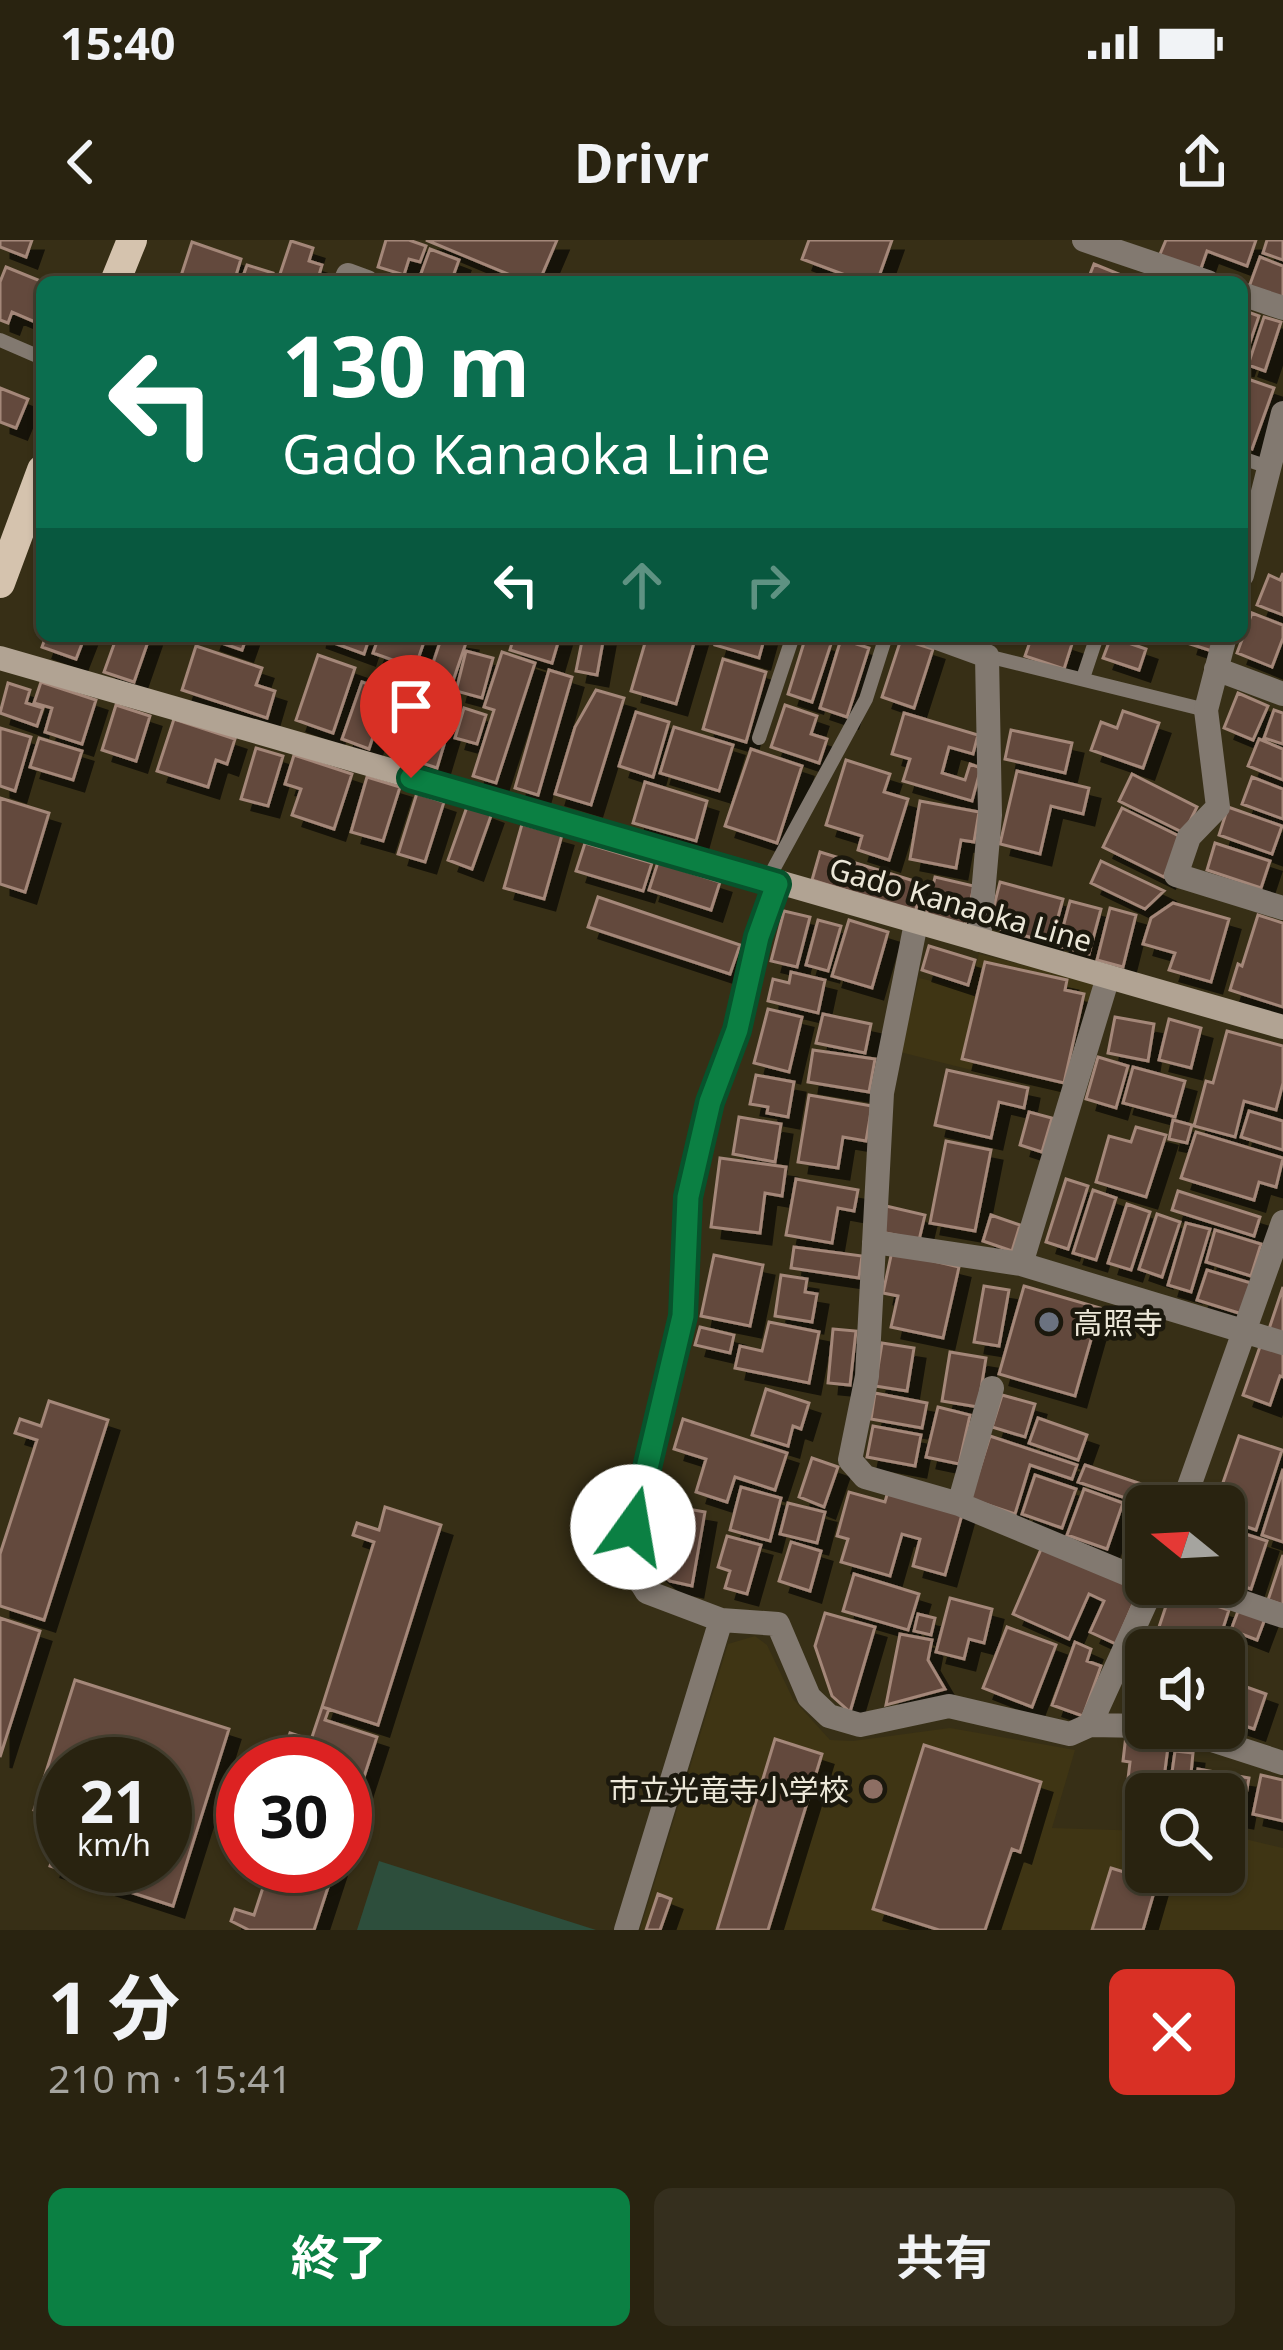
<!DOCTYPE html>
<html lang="ja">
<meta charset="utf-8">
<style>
:root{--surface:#292310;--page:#352f1e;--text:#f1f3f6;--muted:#a5a49f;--line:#454030;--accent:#0b8043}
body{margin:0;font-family:"Noto Sans","Noto Sans JP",sans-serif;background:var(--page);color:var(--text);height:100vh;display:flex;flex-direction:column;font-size:45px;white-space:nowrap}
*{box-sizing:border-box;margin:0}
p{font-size:39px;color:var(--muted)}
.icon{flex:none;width:66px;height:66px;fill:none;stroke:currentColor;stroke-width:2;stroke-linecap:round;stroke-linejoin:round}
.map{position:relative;height:1690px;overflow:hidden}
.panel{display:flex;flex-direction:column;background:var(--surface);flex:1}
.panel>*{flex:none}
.guide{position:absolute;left:36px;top:36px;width:1212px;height:366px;border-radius:18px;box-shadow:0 3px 9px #0004,0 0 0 3px var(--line);background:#0b6e4f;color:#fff;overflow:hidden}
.needle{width:78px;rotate:288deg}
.fabs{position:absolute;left:1125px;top:1245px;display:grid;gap:24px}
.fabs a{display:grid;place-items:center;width:120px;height:120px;border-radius:18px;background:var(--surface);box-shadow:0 3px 9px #0004,0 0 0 3px var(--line);font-size:60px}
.speed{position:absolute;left:36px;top:1497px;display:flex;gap:24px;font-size:60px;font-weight:700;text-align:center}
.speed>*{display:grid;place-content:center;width:156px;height:156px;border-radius:50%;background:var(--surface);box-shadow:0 3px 9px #0004,0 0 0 3px var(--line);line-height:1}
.speed small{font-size:30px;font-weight:400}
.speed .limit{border:18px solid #d22;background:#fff;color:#111}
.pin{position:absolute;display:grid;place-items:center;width:102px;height:102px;color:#fff;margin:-123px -51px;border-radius:50% 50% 50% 0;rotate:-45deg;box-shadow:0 0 12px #0007}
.pin .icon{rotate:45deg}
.me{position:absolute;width:132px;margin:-66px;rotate:13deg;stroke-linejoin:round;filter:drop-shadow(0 0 9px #0008)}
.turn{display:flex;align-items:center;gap:42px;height:252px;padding:0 48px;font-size:54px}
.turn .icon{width:156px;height:156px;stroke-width:2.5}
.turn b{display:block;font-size:84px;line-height:102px}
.lanes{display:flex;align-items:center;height:114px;padding:0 48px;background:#0003;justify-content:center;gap:60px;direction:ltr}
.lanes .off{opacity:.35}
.round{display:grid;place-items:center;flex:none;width:126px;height:126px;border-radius:18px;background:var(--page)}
.overview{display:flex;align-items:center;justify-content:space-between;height:204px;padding:0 48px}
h1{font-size:72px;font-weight:700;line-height:90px}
.cta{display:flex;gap:24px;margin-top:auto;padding:24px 48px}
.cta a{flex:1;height:138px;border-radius:18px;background:var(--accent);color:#fff;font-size:48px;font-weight:700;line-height:138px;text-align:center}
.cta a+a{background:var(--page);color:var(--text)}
.status{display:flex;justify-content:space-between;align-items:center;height:84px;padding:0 60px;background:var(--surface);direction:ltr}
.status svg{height:33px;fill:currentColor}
header{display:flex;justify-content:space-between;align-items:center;height:156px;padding:0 48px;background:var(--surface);font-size:54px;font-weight:700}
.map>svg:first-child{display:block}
.built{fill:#3f3514}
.green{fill:#2d4e3c}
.building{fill:#644a3e;stroke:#a48779;stroke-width:3;filter:url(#shadow)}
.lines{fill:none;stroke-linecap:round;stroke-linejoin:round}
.lane{stroke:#827970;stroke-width:14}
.street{stroke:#827970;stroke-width:24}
.secondary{stroke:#b1a393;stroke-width:24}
.primary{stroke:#d5c3ae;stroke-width:30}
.route-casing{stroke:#07532c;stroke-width:30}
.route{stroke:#0b8043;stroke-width:21}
.worship-dot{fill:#6b7280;stroke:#1b180d;stroke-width:4.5}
.education-dot{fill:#8d6e63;stroke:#1b180d;stroke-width:4.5}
.labels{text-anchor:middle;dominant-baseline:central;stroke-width:9;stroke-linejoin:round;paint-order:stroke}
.street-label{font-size:30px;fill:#ece7d8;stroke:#1b180d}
.poi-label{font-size:30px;fill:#ece7d8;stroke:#1b180d;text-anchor:start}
</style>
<div class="status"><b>15:40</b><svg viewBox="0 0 49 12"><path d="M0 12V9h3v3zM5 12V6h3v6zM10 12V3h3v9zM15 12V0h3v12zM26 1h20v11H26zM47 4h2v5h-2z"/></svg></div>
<header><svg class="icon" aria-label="back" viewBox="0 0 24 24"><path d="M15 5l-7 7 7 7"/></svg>Drivr<svg class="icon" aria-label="share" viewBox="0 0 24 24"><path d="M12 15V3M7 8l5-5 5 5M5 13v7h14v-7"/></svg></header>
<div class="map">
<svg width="1283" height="1690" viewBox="0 0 1283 1690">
<defs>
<filter id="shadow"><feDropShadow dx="11" dy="11" stdDeviation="0" flood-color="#0009"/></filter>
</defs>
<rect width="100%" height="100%" fill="#372f16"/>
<path class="built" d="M979,714l119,30 -28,111 -170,-43 19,-74 51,12z
M755,1396l12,9 26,54 37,41 23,1 97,-13 125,22 -23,78 94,3v41h78v-38l59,14v82h-643l88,-286z"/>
<path class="green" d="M379,1621l217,69h-239z"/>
<path class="building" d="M0,0h32l-6,17 -26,-10z
M386,0h23l17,6 -6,16 -11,-3 -5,16 -26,-8z
M426,0h131l-18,42h-12z
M809,0h83l-15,42h-13l-62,-23z
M1166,0h90l-9,26 -40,-15 -8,23 -41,-15z
M1267,0h16v20l-20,-7z
M291,1l22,7 -4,13 13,4 -5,17 -38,-5z
M192,2l49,17 -7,23h-55z
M430,9l29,11 -8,22 -32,-3z
M1260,17l23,9v33l-34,-12z
M1094,24l25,10 -3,8h-29z
M247,25l26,8 -2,9h-30z
M6,27l37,15 -1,43 -30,-13 -4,11 -8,-3v-38z
M1245,71l14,5 -17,50v-47z
M1264,77l17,5 -16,49 -17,-6z
M1242,137l32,11 -22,61 -10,-4z
M0,148l28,11 -12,29 -16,-6z
M1283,333v42l-26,-10 12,-30 11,5z
M1252,373l31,12v13l-11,29 -35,-14z
M46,396h39l-9,23 -34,-12z
M117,396h33l-16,46 -30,-10z
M211,396h36l-5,14 -32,-11z
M315,396h55l-6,18z
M379,396h47l-11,32 -42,-15z
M442,396l25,4 -14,41 -23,-9z
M514,396h46l-8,27 -42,-13z
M583,396h21l-7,39 -21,-4z
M647,396h49l-20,68 -45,-13z
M718,396h47l-6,22 -44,-13z
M806,396l25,8 -19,58 -24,-8z
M1032,396h16l24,8 -8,25 -39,-13z
M1189,396h28l-5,15 -25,-8z
M1111,397l35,12 -7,21 -36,-12z
M841,399l28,9 -22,69 -27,-9z
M901,399l32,10 -19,59 -32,-11z
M196,406l66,22 -6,17 19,6 -8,27 -85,-28z
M466,411l27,7 -11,40 -26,-7z
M502,412l33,11 -39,120 -23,-7 21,-66 -10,-3z
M318,415l37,13 -22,65 -37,-13z
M723,419l43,13 -20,70 -43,-13z
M549,430l23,7 -34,118 -23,-7z
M41,442l55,18 -14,44 -37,-12 7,-24 -18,-5z
M362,442l26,9 -19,58 -27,-10z
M8,443l22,7 -4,13 17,5 -6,18 -37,-13z
M408,447l22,7 -20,63 -22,-7z
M596,450l28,8 -33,107 -36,-11 20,-67z
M1238,453l30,13 -15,34 -29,-12z
M435,459l21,6 -19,63 -21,-7z
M116,465l34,11 -14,45 -34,-11z
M785,465l32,11 -6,18 16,5 -8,24 -48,-16z
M464,468l22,7 -9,29 -22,-6z
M1274,470l9,3v31l-19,-6z
M1123,471l36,12 -16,45 -52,-18 10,-28 16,6z
M636,472l33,10 -16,55 -34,-11z
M904,473l74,22 -5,19 -24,-7 -7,26 23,7 5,-16 11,4 -9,33 -69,-20 7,-22 -18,-5z
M174,479l61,20 -8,25 -11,-4 -8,27 -51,-16z
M674,487l59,18 -14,46 -59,-18z
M0,488l31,9 -16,54 -15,-5z
M1011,490l61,13 -7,30 -60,-14z
M39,498l43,13 -9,29 -43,-13z
M1259,499l24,10v31l-35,-14z
M256,508l27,8 -15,50 -27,-7z
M751,509l51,17 -25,77 -52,-17z
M294,515l58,19 -18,55 -42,-14 9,-26 -16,-5z
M846,520l44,14 -6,18 24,7 -19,61 -31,-10 4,-14 -36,-11z
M1017,531l72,17 -6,26 -32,-8 -11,48 -40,-10z
M1132,534l65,33 -13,26 -65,-32z
M367,537l33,10 -17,54 -32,-9z
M1252,537l31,12v30l-41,-15z
M645,542l62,19 -11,40 -63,-18z
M417,553l27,9 -19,60 -27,-8z
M0,558l49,15 -24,79 -25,-8z
M920,561l59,11 -5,30 -13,-2 -5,28 -46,-9z
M468,564l24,9 -20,56 -24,-9z
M1228,567l54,19 -10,28 -53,-19z
M1122,568l61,30 -19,39 -61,-30z
M522,584l40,11 -18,64 -40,-11z
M585,603l67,20 -9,28 -67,-20z
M1215,603l55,18 -9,27 -54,-18z
M820,612l104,32 -9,28 -103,-32z
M1101,621l63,30 -19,18 -54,-26z
M658,622l62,20 -9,28 -62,-20z
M935,637l39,9 -9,39 -39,-9z
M1000,642l63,17 -12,44 -62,-17z
M598,657l142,48 -10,29 -142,-47z
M1070,661l31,8 -12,45 -31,-8z
M1173,663l56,16 -18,63 -42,-12 6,-17 -32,-9 8,-26z
M1110,668l26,7 -13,52 -26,-7z
M784,671l26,6 -13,50 -26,-6z
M1258,675l25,8v84l-53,-17 8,-26 4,2z
M818,680l23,6 -13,45 -22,-6z
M849,680l39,12 -16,56 -40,-12z
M929,706l46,14 -7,25 -46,-15z
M985,722l82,18 -2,10 19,4 -20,89 -102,-24z
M791,732l34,8 -7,33 -50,-12 5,-22 16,4z
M768,769l34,8 -13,55 -35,-9z
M823,774l48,10 -6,29 -49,-10z
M1115,777l39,7 -6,37 -40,-8z
M1169,779l32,9 -10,40 -32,-8z
M1227,791l56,15v37l-7,27 -32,-9 -9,36 -41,-11 12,-45 7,2z
M813,810l62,9 -6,33 -61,-10z
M1098,817l30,9 -12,42 -30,-9z
M1133,827l52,14 -10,36 -52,-14z
M947,830l81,18 -4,20 -25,-6 -8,36 -56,-13z
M756,835l38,7 -6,35 -21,-4 1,-6 -18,-3z
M809,855l63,11 -6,35 -23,-4 -5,31 -40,-6z
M1249,871l34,10v29l-42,-13z
M1029,872l23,6 -10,34 -22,-7z
M739,877l42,7 -6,38 -42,-8z
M1173,880l19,5 -5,18 -18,-4z
M1136,887l30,8 -20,62 -50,-15 13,-46 22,6z
M1196,892l87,26 -7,29 -17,-5 -5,18 -73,-22z
M946,901l45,9 -16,81 -45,-8z
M720,918l66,9 -4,29 -17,-3 -5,40 -49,-6z
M796,939l62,11 -4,21 -16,-3 -6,35 -46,-8z
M1066,939l22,7 -20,63 -22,-7z
M1093,950l23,8 -20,62 -23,-7z
M1178,951l82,26 -6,19 -82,-26z
M1127,964l23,8 -19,58 -23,-7z
M886,966l39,9 -6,25 -38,-8z
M1157,974l23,8 -18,55 -23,-8z
M991,975l29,10 -8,26 -29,-10z
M1186,983l24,6 -19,63 -23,-7z
M1215,990l46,14 -10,32 -45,-14z
M794,1007l68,9 -3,22 -68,-10z
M892,1011l67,16 -16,71 -52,-11 7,-31 -15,-3z
M714,1015l49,10 -13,61 -49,-10z
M1207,1030l44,13 -9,31 -45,-14z
M781,1035l26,4 -2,13 12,2 -5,28 -37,-6z
M984,1046l25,4 -10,56 -25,-4z
M1024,1046l76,22 -25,88 -76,-22z
M1283,1047v46l-14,-4z
M769,1082l50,10 -10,51 -74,-15 5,-22 22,5z
M700,1087l34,8 -4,18 -35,-8z
M833,1089l23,2 -6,54 -22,-2z
M1262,1101l21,7v29l-3,-1 -10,29 -27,-10z
M882,1103l32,5 -7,43 -32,-5z
M950,1112l36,6 -8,49 -36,-6z
M766,1149l43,14 -8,26 -8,-3 -5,20 -36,-11z
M875,1153l52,10 -5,25 -51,-9z
M1002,1155l33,9 -10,33 -33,-10z
M49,1161l59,19 -64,200 -44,-14v-52l37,-114 -22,-7 5,-14 21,7z
M938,1167l32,8 -11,49 -33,-7z
M1038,1178l49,17 -9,25 -49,-17z
M683,1179l104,34 -12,37 -40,-13 -8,25 -31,-10 10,-33 -32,-10z
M873,1186l48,9 -6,31 -48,-9z
M990,1196l87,29 -5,14 -42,-14 -15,49 -45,-15z
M1239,1196l43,14 -26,80 -32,-11v-13h-9z
M812,1218l26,9 -14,40 -25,-10z
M1085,1225l89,30 -4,11h-21l-71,-24z
M1283,1229v73l-21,-7z
M1035,1235l41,14 -14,39 -40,-14z
M741,1247l40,11 -11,43 -40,-11z
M1084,1249l39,14 -16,46 -40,-14z
M888,1251l75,20 -18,64 -32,-9 7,-27 -18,-5 -12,42 -49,-14 7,-23 -11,-3 12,-44 36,10z
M788,1263l37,9 -8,31 -37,-9z
M665,1265l40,7 -13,74 -22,-5 -16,-13z
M385,1267l56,18 -63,200 -56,-18 52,-165 -21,-7 4,-12 22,7z
M1146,1274v51l-17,-7z
M1224,1287l43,14 -16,48 -27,-9z
M727,1296l34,9 -14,49 -22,-6 5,-17 -12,-4z
M791,1302l30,9 -11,40 -31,-10z
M1042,1307l97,43 -23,54 -26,-12 14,-31 -15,-7 -20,45 -56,-25z
M1283,1315v50l-15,-5z
M854,1334l65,20 -11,36 -65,-19z
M1171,1351l58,19 -13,40h-44l4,-14 -18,-6z
M950,1358l42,11 -8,34 -15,-4 -5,20 -28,-7z
M1240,1366l26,10 -9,24 -26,-10z
M825,1373l50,14 -25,85 -18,-16 -17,-50z
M918,1374l17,4 -4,17 -17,-4z
M0,1378l40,13 -40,126z
M1007,1387l49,18 -24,62 -49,-19z
M900,1394l32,6 -4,20 17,29 -59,16z
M1075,1402l16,7 -4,12 14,5 -18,50 -31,-11z
M1142,1411l4,1v52l-19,-7z
M1224,1439l42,15 -12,35 -30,-10z
M75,1440l154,49 -56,177 -123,-40 13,-42v42h102v-102h-102v55l-29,-9z
M322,1467l7,2 -4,11 52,17 -32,98v-71h-45l-18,-6 8,-25 21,7z
M1126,1495l43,4 -7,55h-16v13l-21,-3 5,-42 -7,-1z
M775,1499l47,15 -54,176h-51z
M924,1505l117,37 -21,70 -8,-3 -27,81h-46l-66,-21z
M1175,1511l18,2 -4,41h-20z
M1198,1529l51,9 -7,39 -18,-3v-20h-30z
M1261,1535l22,5v41l-30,-7z
M270,1626h65l-21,64h-65l-18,-9 4,-12 19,6z
M1111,1628l46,14 -14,48h-51z
M658,1654l13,5 -11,31h-14z"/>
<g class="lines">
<path class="lane" d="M0,100l42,18
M1242,218l29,10
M987,416l219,54
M1083,438l14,-42
M759,498l34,-102
M767,641l99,-182 20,-63"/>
<path class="street" d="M1084,0l124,42
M345,42l3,-7 19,7
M1242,54l41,14
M1242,335l41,-162
M932,396l55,20 3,159 -11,125
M1225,396l-19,74 12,97 -29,30 -13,38 107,33
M1216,429l67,25
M916,683l-34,170 -15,283 -17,84 15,17 94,27 187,78
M874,1002l147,22 262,79
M1021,1024l87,-287
M959,1264l33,-116
M1182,1266l101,-284
M1190,1344l93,32
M721,1380l-74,-28 -17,-27 3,-38 50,-211 5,-119 23,-95 26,-72 21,-93 19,-53
M1090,1485l64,-141
M1175,1488l108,35
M626,1690l95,-310 57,4 31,73 20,19 31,9 89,-19 121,28 20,-9 56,1"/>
<path class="secondary" d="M0,418l1283,369"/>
<path class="primary" d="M115,42l17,-42
M0,343l42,-113"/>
</g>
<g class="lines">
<g class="route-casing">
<path id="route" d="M411,538l366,106 -19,53 -21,93 -27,72 -22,95 -5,119 -50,211"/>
</g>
<use href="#route" class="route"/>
</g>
<circle class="worship-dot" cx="1049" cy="1082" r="12"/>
<circle class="education-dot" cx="873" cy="1549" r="12"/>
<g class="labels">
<g class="street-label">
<text transform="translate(961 664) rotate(16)">Gado Kanaoka Line</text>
</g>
<g class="poi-label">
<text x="1073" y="1082">高照寺</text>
<text x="849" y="1549" text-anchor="end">市立光竜寺小学校</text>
</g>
</g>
</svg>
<div class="fabs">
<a><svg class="needle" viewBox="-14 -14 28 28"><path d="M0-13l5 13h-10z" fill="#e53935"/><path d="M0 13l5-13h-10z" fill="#a5a49f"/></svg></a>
<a><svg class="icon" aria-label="sound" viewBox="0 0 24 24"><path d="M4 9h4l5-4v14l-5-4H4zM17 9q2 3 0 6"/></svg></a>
<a><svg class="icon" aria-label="search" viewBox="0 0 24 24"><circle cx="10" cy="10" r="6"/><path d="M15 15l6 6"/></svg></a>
</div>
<div class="speed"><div>21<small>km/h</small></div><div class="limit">30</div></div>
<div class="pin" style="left:411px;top:538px;background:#d93025"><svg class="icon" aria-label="arrive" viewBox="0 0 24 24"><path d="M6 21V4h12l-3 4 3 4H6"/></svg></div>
<svg class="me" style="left:633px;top:1287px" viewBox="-20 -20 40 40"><circle r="19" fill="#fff"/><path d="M0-13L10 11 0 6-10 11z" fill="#0b8043"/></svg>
<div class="guide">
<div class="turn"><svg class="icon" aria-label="left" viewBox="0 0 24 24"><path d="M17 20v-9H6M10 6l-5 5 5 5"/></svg><div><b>130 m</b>Gado Kanaoka Line</div></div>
<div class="lanes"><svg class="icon" aria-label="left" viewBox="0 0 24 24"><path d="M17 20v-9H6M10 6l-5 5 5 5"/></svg><svg class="icon off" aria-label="ahead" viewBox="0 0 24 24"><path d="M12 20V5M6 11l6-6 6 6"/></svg><svg class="icon off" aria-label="right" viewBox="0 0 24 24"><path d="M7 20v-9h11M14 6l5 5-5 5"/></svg></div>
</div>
</div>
<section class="panel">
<div class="overview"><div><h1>1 分</h1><p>210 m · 15:41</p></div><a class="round" style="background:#d93025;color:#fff"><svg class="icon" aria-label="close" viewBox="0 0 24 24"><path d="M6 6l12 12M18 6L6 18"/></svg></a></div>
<div class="cta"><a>終了</a><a>共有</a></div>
</section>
